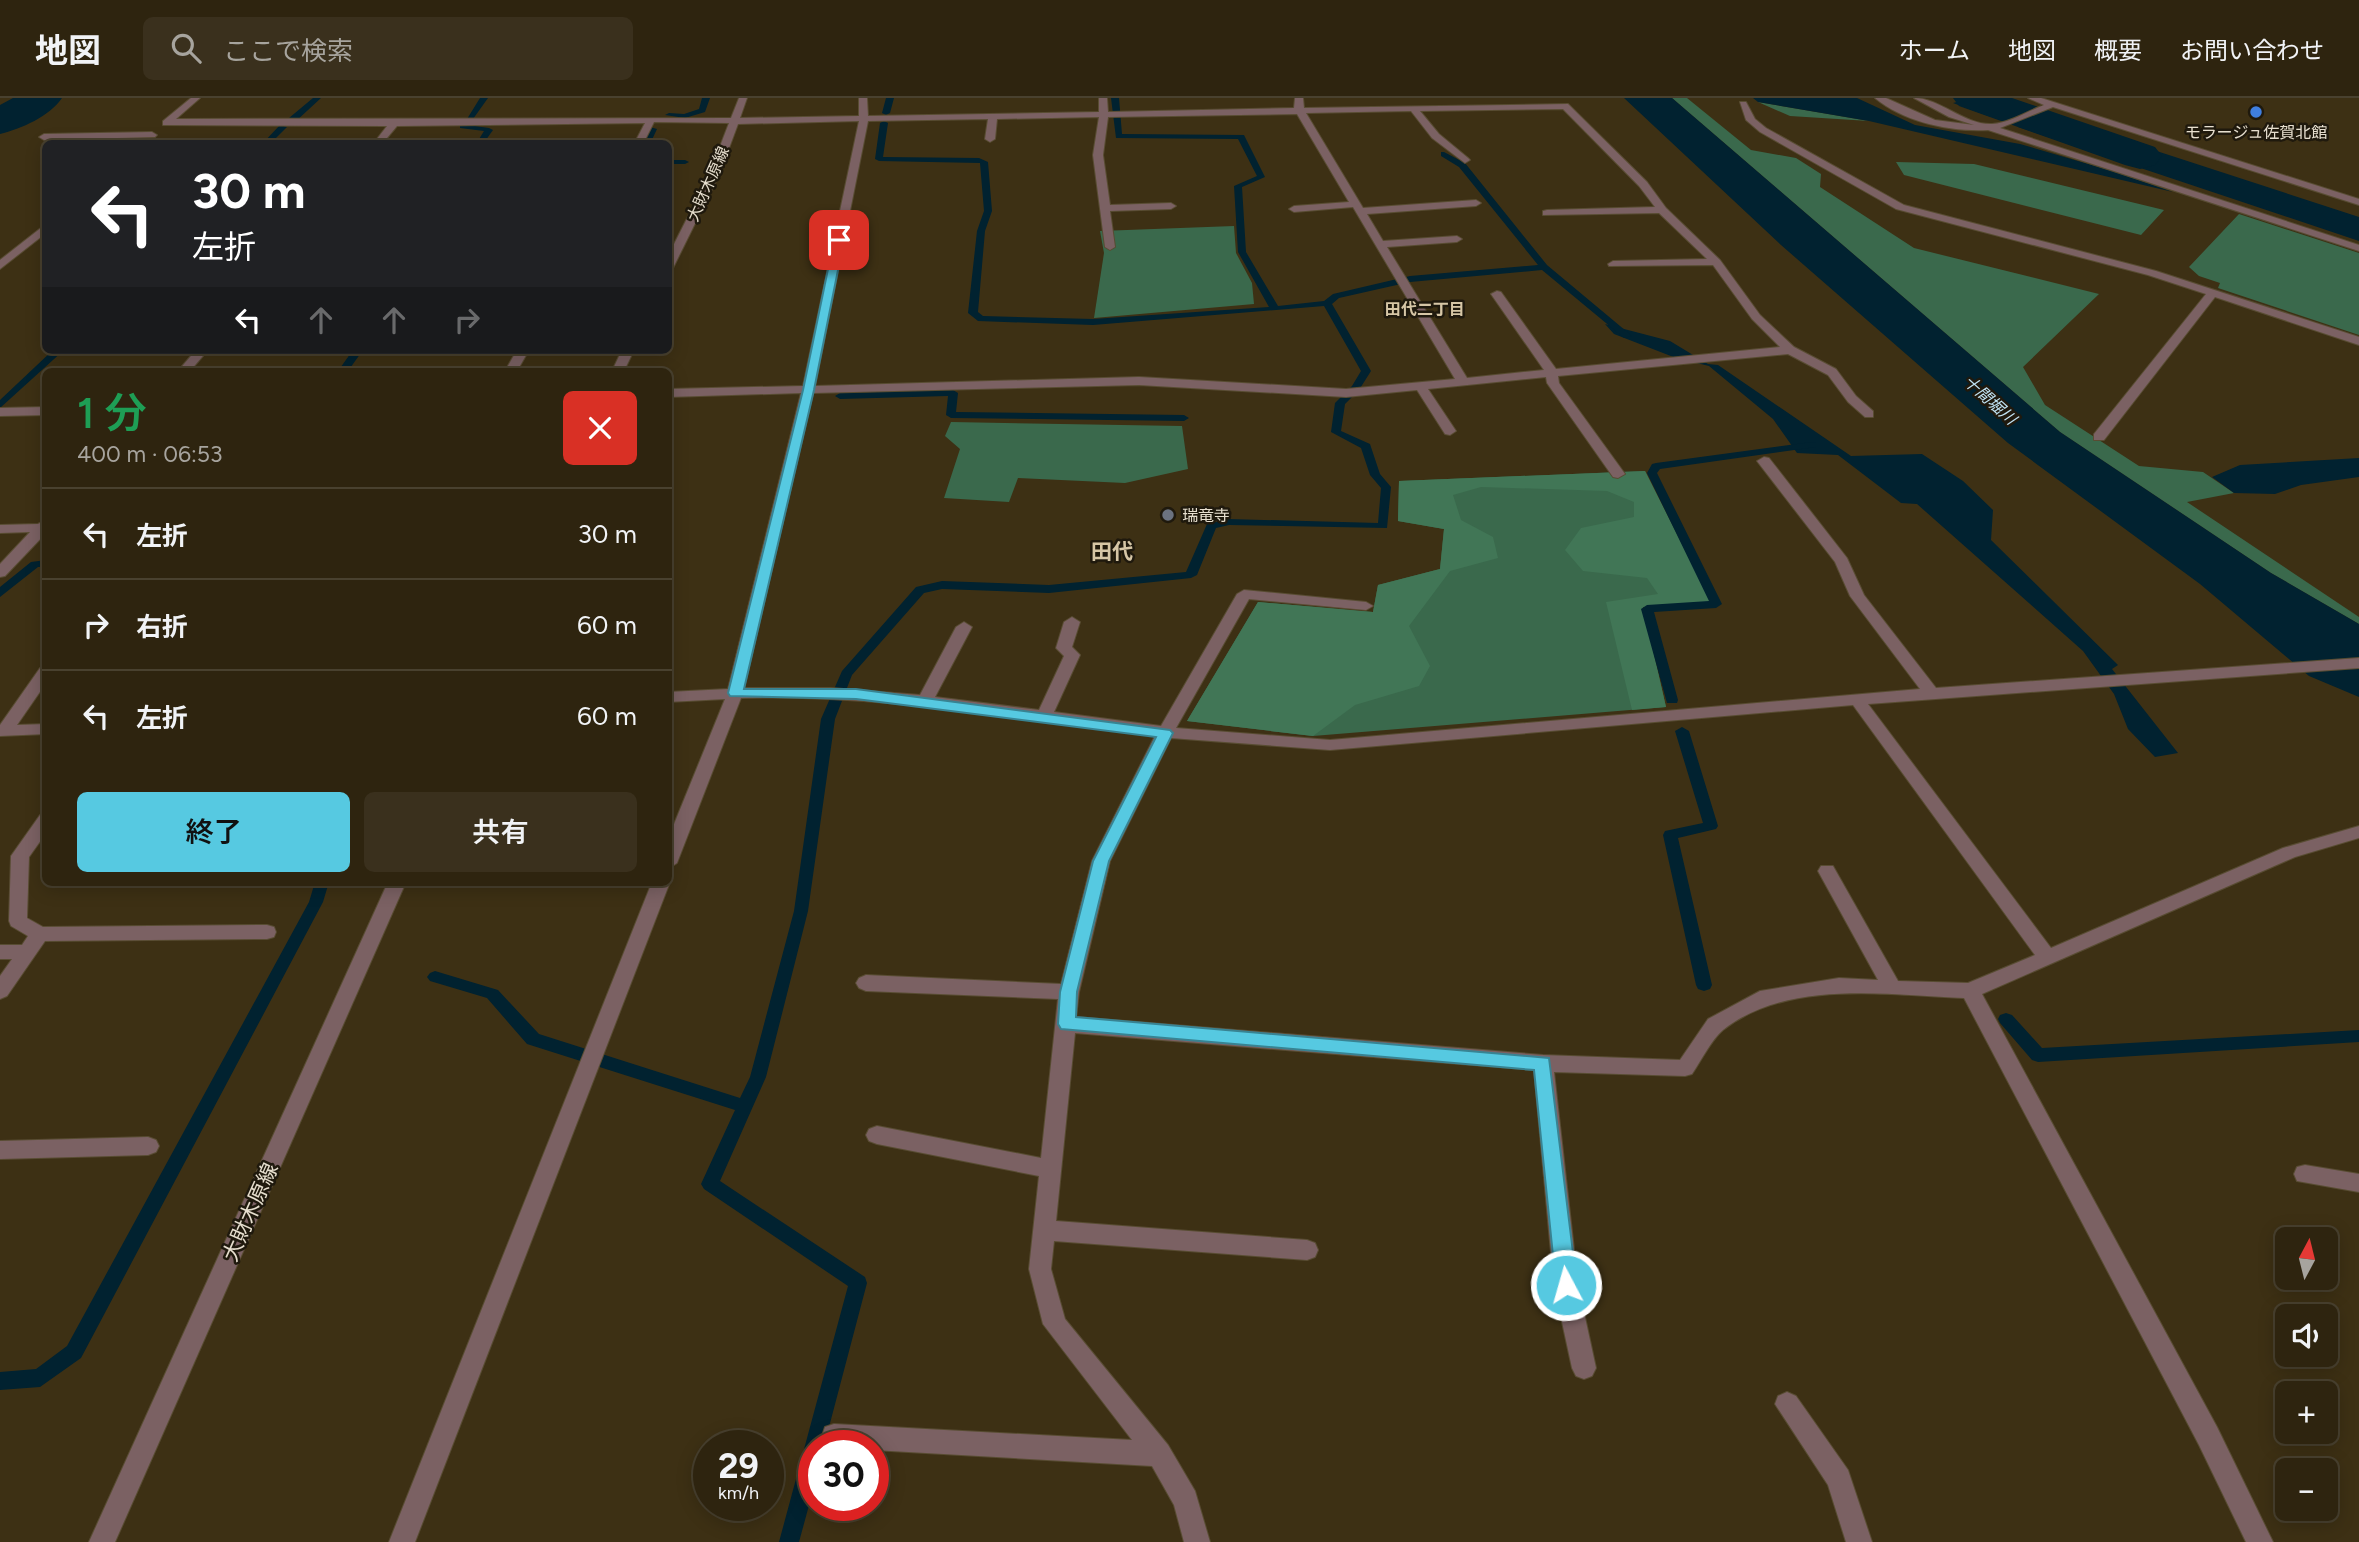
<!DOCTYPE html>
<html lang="ja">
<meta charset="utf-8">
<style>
:root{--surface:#2e240f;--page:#3a301d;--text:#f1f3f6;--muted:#a7a49e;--line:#49412f;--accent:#56c9e1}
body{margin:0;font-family:Figtree,"Noto Sans JP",sans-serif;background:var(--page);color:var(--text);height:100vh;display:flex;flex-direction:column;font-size:26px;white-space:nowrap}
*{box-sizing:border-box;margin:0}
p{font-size:23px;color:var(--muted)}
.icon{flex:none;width:38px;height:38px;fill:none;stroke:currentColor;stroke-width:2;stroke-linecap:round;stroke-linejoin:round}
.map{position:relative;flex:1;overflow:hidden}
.panel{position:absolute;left:42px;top:270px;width:630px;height:518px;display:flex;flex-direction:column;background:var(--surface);border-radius:10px;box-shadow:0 4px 18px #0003,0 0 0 2px var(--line)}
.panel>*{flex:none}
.guide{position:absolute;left:42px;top:42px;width:630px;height:214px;border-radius:10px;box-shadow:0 4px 18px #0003,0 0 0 2px var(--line);background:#202124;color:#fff;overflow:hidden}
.needle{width:46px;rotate:7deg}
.controls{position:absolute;left:2275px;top:1129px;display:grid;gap:14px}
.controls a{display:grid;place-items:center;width:63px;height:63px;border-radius:10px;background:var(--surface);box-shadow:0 4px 18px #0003,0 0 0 2px var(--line);font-size:35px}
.speed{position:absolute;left:693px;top:1332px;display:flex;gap:14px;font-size:35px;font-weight:700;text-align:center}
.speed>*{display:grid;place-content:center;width:91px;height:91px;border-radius:50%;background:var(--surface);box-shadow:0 4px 18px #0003,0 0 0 2px var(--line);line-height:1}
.speed small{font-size:18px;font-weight:400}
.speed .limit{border:10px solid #d22;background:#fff;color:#111}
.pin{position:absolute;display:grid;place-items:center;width:60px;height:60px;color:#fff;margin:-30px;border-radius:14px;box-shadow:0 4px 10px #0006}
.me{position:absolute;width:77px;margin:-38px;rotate:354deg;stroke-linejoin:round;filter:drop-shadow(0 0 5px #0008)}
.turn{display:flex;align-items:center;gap:24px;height:147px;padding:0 35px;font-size:32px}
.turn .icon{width:91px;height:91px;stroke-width:2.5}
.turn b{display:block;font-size:49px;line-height:60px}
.lanes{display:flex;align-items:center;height:66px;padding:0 35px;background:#0003;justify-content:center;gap:35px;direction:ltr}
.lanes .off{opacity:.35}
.round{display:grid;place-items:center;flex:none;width:74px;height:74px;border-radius:10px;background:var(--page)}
.head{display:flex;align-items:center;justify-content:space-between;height:119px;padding:0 35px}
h1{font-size:42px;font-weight:600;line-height:52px;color:#1e9e55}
.action{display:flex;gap:14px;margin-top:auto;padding:14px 35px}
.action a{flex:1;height:80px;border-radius:10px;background:var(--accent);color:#111;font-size:28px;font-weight:600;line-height:80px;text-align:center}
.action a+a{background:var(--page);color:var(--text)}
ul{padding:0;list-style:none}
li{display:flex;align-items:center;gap:21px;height:91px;padding:0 35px;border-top:2px solid var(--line)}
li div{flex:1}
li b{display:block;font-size:26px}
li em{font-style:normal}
header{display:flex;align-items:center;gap:42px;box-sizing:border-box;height:98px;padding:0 35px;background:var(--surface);border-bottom:2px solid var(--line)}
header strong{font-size:33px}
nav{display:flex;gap:38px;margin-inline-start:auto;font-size:24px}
.search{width:490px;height:63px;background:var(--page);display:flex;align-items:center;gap:18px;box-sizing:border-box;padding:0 24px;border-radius:10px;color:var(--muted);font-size:26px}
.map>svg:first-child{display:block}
.green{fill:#3a694c}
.forest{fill:#417656}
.water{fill:#012230}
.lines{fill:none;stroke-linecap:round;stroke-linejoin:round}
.stream{fill:#012230;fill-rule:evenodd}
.river{fill:#012230;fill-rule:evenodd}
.minor-casing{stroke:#584c32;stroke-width:2}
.minor{fill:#7b6163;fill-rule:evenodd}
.route{fill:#56c9e1;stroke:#388392;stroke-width:2}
.shop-dot{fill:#3f7fe0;stroke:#1f190d;stroke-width:2.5}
.worship-dot{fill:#6b7280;stroke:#1f190d;stroke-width:2.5}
.labels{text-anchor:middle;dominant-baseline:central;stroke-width:5;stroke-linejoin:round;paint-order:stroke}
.far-poi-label{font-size:16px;fill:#e7dfcf;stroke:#1f190d}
.far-street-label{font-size:16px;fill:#e7dfcf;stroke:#1f190d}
.far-neighbourhood-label{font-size:16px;font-weight:bold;fill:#d6c6a6;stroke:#1f190d}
.far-water-label{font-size:16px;font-style:italic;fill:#c2e5f6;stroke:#1f190d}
.quarter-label{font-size:21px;font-weight:bold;fill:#d6c6a6;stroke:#1f190d}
.near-street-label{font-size:21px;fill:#e7dfcf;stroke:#1f190d}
</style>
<header>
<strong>地図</strong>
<div class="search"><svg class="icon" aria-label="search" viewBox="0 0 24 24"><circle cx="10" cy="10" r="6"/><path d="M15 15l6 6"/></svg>ここで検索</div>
<nav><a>ホーム</a><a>地図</a><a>概要</a><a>お問い合わせ</a></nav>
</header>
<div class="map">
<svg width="2359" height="1444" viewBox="0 0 2359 1444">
<rect width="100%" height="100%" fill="#3d3014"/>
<path class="green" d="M1672,0h15l64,52 45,8 25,16 -1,13 94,61 185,46 -76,73 22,38 94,61 64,6 31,21 -47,9 172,115v7l-88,-51 -211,-141z
M1758,4l111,19 -79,-5z
M1896,64l78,2 190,46 -23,25 -237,-60z
M2239,116l120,39v82l-141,-47 2,-5 -21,-7 -10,-9z
M1234,128l2,27 16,30 2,21 -160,14 10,-65 -4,-22z
M951,324l231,4 6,43 -63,14 -107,-5 -9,24 -65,-4 16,-49 -15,-13z
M1645,373l66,131 -68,5 23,100 -353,29 -126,-15 71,-119 115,10 5,-27 62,-16 4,-40 -46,-8 1,-40z"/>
<path class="forest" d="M1645,373l66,131 -68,5 23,100 -34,3 -26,-108 52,-8 -11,-16 -64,-7 -18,-21 16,-22 53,-11v-15l-27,-11 -126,-4 -28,8 8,25 32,17 5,21 -48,13 -41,55 21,40 -11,20 -64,19 -42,31 -126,-15 71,-119 115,10 5,-27 62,-16 4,-40 -46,-8 1,-40z"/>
<path class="water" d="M1624,0h48l388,334 211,141 88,51v73l-50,-21 -109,-92 -192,-141 -227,-198z
M1753,0h104l58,27 105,19 92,27 61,21 -304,-71 -111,-19z
M1972,0h21l29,9 -31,10 -38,-14z
M2049,18l310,101v24l-341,-114z
M1605,226l65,17 38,23 10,1 133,91 71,-2 41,27 30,29 -2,30 127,125 -6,4 66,84 -23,4 -27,-28 -14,-35 -31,-43 -166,-147 -16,-1 -63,-48 -41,-2 -24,-34 -64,-53 -33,-8 -62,-24z
M2359,360v19l-58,8 -26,9 -41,-1 -22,-16 28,-12z"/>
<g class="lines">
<path class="stream" d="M313,0h8l-26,24h-6v-4z
M480,0h8l-15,21h-6z
M702,0h8l-5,14 -20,6 -20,-3 4,-2 15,1 15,-5z
M886,0h8l-4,15 -4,2 -4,-2z
M1111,0h8l3,36 122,1 21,42 -23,10 4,65 32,54 46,-5 9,-7 77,-18 128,-11 -79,-98 -18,-11v-4h3l21,11 82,102 85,71 -8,2 -82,-68 -132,12 -71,16 -7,6 39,67 -12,19 -14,14 -4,27 29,13 10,30 11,13 -4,41 -158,-3 -13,3 -19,47 -6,3 -142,15 -107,-4 -18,4 -72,82 -17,44 -27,192 -42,166 -46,104 145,96 2,6 -43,163h-10v41l-15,55h-20l69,-256 -144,-97 -3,-5 34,-74 -208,-66 -40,-46 -57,-17 -3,-4 3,-4 5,-2 63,19 41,44 201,64 10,-21 44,-166 27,-192 21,-48 74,-84 26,-6 107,4 137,-13 21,-48 22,-5 149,4 3,-35 -11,-13 -9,-27 -30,-16 4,-29 17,-17 9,-15 -37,-65 -231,19 -115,-4 -10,-8 9,-82 7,-20 -4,-48 -101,-2 -4,-2 5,-36 4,-2 4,2 -5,34 96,1 9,4 4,49 -7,20 -7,81 5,4 110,3 176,-12 -31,-55 -4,-66 23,-10 -19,-37 -122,-1z
M460,26l29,4 4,2 -10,14h-7l8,-13 -24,-3z
M280,27l7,2 -17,17h-8z
M650,29l7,2 -7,15h-8z
M668,62h17l4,2 -4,2h-17z
M53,252h11l-64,58v-8z
M353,252h10l-15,21h-10z
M953,292l5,3 -2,19 228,3 5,3 -5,3 -233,-3 -5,-3 2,-19 -108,3 -5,-3 5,-3z
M1812,344l4,1v4l-156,22 -3,4 65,131 -6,4 -62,4 24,88 -1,3h-10l-26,-94 6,-4 62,-4 -62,-128 5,-9 4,-1z
M46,462v7h-8l-38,30v-10l31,-25z
M1682,629l7,4 29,95 -2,3 -38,9 34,147 -2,4 -6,2 -6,-2 -2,-4 -33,-150 2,-4 38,-8 -28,-92z
M315,784h14l-6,20 -242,456 -41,29 -40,3v-18l36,-3 31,-23 242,-444z
M2006,915l6,2 30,33 317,-18v12l-321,20 -6,-2 -32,-37 -2,-4 2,-4z"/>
<path class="river" d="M13,0h49c-12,18 -41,31 -62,36v-29z
M1953,0h59l143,49 7,9 -7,9 -15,4 -15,-4 -166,-59z"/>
<g class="minor-casing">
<path id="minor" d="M191,0h9l-24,21 555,-1 8,-20h8l-7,20 119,-2v-18h8l1,18 231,-4v-14h8l1,14 186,-4 1,-10h8l1,10 264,-4 79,78 19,26 54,52 40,55 34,32 42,22 20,27 17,15v6h-8l-17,-15 -20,-27 -40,-21 -230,22 1,7 66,91 -7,4 -5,-1 -66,-94 -1,-6 -118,12 28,42 -6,4 -5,-1 -28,-44 -71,7 -207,-12 -326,8 -69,295h87l89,7 36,-68 8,-5 8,5 -37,70 104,13 25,-54 -8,-8 8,-26 8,-5 8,5 -8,25 8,8 -26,57 107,14 76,-132 7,-4 122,12 7,4 -7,4 -117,-11 -73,129 154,12 590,-51 -70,-93 -15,-34 -78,-101 7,-4 5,1 78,100 17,37 72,93 423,-30v10l-491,36 183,244 232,-100 76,-22v12l-64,19 -313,137 235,433 56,115h-27l-47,-97 -235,-447c-76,-3 -177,-19 -241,32 -12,10 -22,31 -31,44l-7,2 -131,-4 24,213 18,83 -4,8 -8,3 -8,-3 -4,-8 -18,-83 -20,-215 -459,-37 -19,188 251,19 8,3 3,7 -3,7 -8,3 -253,-19 -3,28 14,50 103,126 27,46 15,51h-26l-10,-37 -22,-39 -279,-16v-4l-48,-1 -3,-9 3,-9 9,-3 298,16 -89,-116 -14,-55 10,-93 -162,-32 -8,-3 -3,-6 3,-6 8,-3 164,32 17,-159 -192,-8 -7,-3 -3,-5 3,-5 7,-3 195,9 31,-123 63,-125c-139,-17 -273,-42 -414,-38l-64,165 -9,6v-30l57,-140 -57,3v-10l60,-3 73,-296 -133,4v-8l135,-3 56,-265 -121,3 -19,51 -46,93 -5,3v-15l41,-81 20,-52 -75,-1 -11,22h-9l11,-21 -248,3 -15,18h-9l14,-18 -224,-1v-4zM1563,11l76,77 16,21 -108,3 -4,1v4l116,-2 48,46 -94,2 -5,3 1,2 104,-1 39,54 28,28 -224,22 -55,-77 -4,-1 -6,3 53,76 -77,8 -80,-131 70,-5 5,-3 -5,-3 -74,5 -16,-27 109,-8 5,-3 -5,-3 -113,8 -57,-95 105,-2 21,27 33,25 5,-3 -2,-2 -29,-24 -19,-23zM1297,16l52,88 -55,4 -5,3 5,3 59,-5 102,172 -109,10 -207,-12 -324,9 53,-265 120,-2 -3,20 5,3 5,-3 2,-20 102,-2 -6,38 12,92 5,3 5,-3 -5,-36 61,-2 5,-3 -5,-3 -61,2 -7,-50 5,-38zM1853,607l182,250 -67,28 -70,-2 -65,-115h-12l-3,5 60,109 -39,-2 -79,13 -52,28 -28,41 -137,-5 -467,-38 3,-25 31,-131 61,-123 159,12z
M1875,0h11l49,22 39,5 -25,-8 -35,-19c26,0 50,27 78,26 17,-1 36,-13 52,-19l-16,-7h13l318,101v6l-306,-98 -53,21 359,117v6l-371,-121c-38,2 -84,-8 -113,-32z
M1740,4h6l9,17 11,9 138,77 252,66 203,66v8l-144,-48 -111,143h-10v-6l112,-140 -58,-19 -252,-66 -136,-77 -14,-12z
M152,34l5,3 -2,2 -111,3 -5,-3 5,-3z
M46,126v9l-46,36v-9z
M196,252h12l-18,21h-12z
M517,252h12l-12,21h-12z
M622,252h12l-10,21h-12z
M46,309v8l-46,1v-8z
M46,422v13l-41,43 -5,1v-13l30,-32 -30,1v-8l38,-1z
M46,568v17l-29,42 29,-1v10l-46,2v-11l40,-57z
M46,715v20l-17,24 -2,61 16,9 224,-2 7,2 2,5 -2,5 -7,2 -222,2 -38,55 -7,3v-23l12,-17h-12v-14h22l6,-9 -17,-10 -2,-5 2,-65 29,-41z
M668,781l2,3 -255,660h-26l263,-660h16z
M388,784h18l-291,660h-26z
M148,1039l8,3 3,6 -3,6 -8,3 -148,4v-18z
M2305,1067l54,9v18l-62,-11 -3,-7 3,-7z
M1787,1294l9,4 52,74 24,72h-26l-18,-57 -53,-81 3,-8z"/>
</g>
<use href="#minor" class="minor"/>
</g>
<path class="route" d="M839,139l5,3 -30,150 -70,299h112l314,41 3,3 -64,128 -32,131 -1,25 473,41 28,227 -4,7 -7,3 -7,-3 -3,-7 -22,-215 -473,-41 -3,-5 2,-32 33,-131 63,-124 -300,-38 -126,-3 -2,-3 75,-303 31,-150z"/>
<circle class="shop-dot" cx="2256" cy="14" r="7"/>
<circle class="worship-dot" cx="1168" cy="417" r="7"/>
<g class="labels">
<g class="far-poi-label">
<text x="2256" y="34">モラージュ佐賀北館</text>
<text x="1182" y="417" text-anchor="start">瑞竜寺</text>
</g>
<g class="far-street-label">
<text transform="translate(708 86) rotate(-66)">大財木原線</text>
</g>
<g class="far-neighbourhood-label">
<text x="1425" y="211">田代二丁目</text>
</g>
<g class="far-water-label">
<text transform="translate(1990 302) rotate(42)">十間堀川</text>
</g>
<g class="quarter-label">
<text x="1112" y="453">田代</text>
</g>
<g class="near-street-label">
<text transform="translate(250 1114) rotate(-66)">大財木原線</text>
</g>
</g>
</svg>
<div class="controls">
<a><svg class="needle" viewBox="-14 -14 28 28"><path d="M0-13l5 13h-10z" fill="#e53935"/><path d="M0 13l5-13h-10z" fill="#a7a49e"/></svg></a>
<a><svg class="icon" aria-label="sound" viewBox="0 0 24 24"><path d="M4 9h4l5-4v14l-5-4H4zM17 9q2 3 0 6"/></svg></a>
<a>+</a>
<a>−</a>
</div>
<div class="speed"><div>29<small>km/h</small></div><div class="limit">30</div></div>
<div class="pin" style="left:839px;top:142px;background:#d93025"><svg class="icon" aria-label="arrive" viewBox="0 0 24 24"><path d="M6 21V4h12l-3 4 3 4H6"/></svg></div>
<svg class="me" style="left:1566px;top:1187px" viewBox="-20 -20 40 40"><circle r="17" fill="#56c9e1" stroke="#fff" stroke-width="3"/><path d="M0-11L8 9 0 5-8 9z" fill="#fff"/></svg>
<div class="guide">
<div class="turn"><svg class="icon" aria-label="left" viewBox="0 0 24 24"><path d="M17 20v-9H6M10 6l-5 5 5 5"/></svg><div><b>30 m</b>左折</div></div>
<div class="lanes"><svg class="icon" aria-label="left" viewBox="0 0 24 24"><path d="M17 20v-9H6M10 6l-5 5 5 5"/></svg><svg class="icon off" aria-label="ahead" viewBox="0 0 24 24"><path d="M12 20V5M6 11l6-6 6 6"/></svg><svg class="icon off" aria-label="ahead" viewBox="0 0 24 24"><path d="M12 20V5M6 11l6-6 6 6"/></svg><svg class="icon off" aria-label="right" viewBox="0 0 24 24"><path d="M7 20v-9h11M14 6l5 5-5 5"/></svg></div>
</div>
<section class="panel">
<div class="head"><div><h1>1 分</h1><p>400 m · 06:53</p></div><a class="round" style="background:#d93025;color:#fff"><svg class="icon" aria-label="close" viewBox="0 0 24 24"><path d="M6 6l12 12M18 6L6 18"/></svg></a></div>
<ul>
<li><svg class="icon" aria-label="left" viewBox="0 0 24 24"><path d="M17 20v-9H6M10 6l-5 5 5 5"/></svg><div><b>左折</b></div><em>30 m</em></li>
<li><svg class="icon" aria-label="right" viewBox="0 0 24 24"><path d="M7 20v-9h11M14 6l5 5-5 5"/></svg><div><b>右折</b></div><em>60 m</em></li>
<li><svg class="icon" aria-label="left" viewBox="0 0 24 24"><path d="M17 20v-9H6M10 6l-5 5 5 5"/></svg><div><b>左折</b></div><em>60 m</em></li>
</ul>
<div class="action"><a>終了</a><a>共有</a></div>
</section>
</div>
